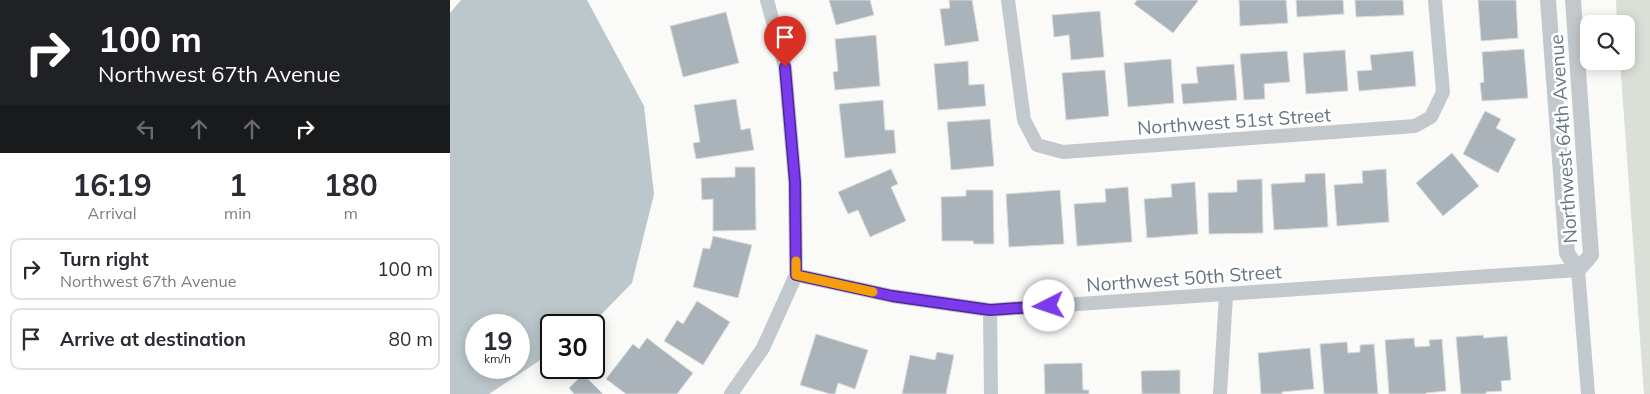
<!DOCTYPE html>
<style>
:root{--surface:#fff;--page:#f7f7f7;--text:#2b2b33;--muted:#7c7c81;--line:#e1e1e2}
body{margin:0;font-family:Mulish,sans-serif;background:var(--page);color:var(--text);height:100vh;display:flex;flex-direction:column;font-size:19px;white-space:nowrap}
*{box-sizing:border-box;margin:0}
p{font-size:16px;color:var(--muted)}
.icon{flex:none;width:28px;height:28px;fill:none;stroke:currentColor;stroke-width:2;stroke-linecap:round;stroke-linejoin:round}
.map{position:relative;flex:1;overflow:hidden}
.details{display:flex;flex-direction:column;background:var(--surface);width:450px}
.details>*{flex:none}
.guide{background:#202124;color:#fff;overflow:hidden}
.tools{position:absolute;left:1130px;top:15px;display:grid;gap:10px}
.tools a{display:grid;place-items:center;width:55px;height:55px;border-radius:10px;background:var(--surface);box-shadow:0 2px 12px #0003;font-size:25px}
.speed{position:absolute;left:15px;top:314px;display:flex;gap:10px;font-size:25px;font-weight:700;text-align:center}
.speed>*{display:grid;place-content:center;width:65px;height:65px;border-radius:50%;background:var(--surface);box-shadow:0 2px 12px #0003;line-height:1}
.speed small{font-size:12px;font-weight:400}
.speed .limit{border:2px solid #111;border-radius:8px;background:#fff;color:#111}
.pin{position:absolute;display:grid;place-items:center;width:42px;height:42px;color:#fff;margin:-51px -21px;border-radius:50% 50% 50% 0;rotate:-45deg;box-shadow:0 0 5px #0007}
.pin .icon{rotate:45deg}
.me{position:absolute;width:55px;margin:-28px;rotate:266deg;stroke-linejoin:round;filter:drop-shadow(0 0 4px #0008)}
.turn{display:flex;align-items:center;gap:18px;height:105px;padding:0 15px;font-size:22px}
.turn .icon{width:65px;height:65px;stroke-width:2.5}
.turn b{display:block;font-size:35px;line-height:42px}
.lanes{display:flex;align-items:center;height:48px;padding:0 15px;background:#0003;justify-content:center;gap:25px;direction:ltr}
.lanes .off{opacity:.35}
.eta{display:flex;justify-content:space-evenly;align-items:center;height:85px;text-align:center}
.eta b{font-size:30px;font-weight:700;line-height:35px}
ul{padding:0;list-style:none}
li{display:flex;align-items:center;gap:15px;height:62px;margin:0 10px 8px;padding:0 5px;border:2px solid var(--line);border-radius:10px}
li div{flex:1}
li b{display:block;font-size:19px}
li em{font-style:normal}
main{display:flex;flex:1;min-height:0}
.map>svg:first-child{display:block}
.green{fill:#dadfd7}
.water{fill:#bbc7cb;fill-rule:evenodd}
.building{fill:#aab3b9;stroke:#dcdcda}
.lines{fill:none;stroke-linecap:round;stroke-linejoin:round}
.minor{stroke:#c3c8cc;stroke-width:14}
.tertiary{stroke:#c3c8cc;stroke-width:16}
.route-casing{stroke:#51269a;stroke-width:12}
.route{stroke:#7c3aed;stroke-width:9}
.slow{stroke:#f59e0b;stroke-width:9}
.labels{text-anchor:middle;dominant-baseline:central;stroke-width:5;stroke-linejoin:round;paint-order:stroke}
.street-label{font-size:19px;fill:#657683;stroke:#fff}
</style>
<main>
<section class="details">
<div class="guide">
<div class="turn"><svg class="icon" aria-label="right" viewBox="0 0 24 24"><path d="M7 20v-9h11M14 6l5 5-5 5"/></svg><div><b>100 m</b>Northwest 67th Avenue</div></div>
<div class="lanes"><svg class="icon off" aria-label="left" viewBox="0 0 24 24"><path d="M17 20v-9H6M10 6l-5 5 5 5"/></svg><svg class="icon off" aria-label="ahead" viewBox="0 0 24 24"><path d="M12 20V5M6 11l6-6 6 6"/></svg><svg class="icon off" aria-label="ahead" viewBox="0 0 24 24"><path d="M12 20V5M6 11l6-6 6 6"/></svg><svg class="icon" aria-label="right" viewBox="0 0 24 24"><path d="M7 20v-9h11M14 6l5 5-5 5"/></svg></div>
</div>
<div class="eta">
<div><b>16:19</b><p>Arrival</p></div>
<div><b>1</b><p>min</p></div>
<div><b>180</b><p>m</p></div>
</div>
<ul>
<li><svg class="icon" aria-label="right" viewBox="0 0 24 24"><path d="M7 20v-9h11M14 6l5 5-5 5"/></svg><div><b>Turn right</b><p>Northwest 67th Avenue</p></div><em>100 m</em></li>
<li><svg class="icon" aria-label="arrive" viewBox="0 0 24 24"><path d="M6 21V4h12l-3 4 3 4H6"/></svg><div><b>Arrive at destination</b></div><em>80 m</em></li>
</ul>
</section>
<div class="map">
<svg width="1200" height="394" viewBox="0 0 1200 394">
<rect width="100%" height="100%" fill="#fafaf8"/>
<path class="green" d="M1166,0h34v394h-6l-24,-333h6v-37h-9z"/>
<path class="water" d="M11,0h126l57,106 10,88 -22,89 -41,42h-40v28l-62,41h-39v-381zM26,325h43v43h-43z"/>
<path class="building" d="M379,0h41l4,15 -38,10z
M499,0h23l7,41 -34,5 -5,-37 10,-1z
M687,0h60l1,1 -25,32 -39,-29z
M789,0h47l2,23 -48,3z
M846,0h47l1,14 -47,3z
M905,0h48l1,15 -48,2z
M1028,0h38l2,38 -37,3z
M650,11l4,46 -33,3 -2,-25 -15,2 -2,-22z
M276,12l13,51 -56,14 -13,-51z
M426,35l4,51 -45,4 -2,-18 5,-1 -3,-32z
M1074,49l4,49 -46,3 -2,-18 4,-1 -2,-30z
M895,50l3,41 -42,3 -3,-41z
M837,51l3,31 -26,2 1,15 -21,1 -4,-46z
M963,51l3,35 -57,5 -2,-20 15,-1 -2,-15z
M721,59l3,44 -46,4 -4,-44z
M518,61l1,24 15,-1 2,22 -48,4 -4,-46z
M784,64l3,36 -54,4 -2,-20 17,-1 -2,-16z
M655,70l4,46 -43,4 -4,-47z
M286,99l5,31 9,-2 4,22 -58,9 -3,-16 7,-1 -6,-37z
M433,100l2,30h9l2,23 -51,5 -6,-54z
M1035,111l16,8 -5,9 20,11 -18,34 -35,-19z
M540,119l4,47 -43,4 -4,-48z
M1002,153l27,33 -36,30 -27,-33z
M285,167h20l1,63 -43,1v-32l-11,1 -1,-22 34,-1z
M441,169l7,15 -7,3 15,34 -36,16 -12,-27 -10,4 -10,-22z
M936,169l3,53 -52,4 -3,-41 29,-2 -1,-12z
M875,173l3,54 -54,3 -3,-46 34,-2v-8z
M812,179l1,54 -54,1 -1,-41 29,-1v-12z
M745,182l3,52 -51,4 -3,-39 28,-2 -1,-13z
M678,187l4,55 -55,4 -3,-42 32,-2 -1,-13z
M516,190h27l1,54h-20l-1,-3h-31l-1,-44 25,-1z
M610,190l4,54 -55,3 -3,-53z
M263,236l39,9 -14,53 -45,-11 10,-39 7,1z
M247,301l33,21 -27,43 -39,-24 13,-21 6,4z
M366,334l52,16 -13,39 -17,-6 -3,11h-5l-30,-9z
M1033,335l1,3 23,-2 4,44 -10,1 1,10 -16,1v2h-25l-5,-57z
M197,338l46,35 -16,21h-51l-20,-15 27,-35 6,5z
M964,338l1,9 15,-1 -1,-6 13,-1 4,52 -20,2v1h-37l-4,-54z
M897,342l1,11 12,-1v-7l14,-1 4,50h-54l-4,-50z
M860,348l4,41 -32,3v2h-21l-3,-41z
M487,352l17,3 -8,39h-44l8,-39 25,5z
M632,363l1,27h6v4h-44l-1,-30z
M730,370v24h-38l-1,-23z
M133,374l20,20h-29l-5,-6z"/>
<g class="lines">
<path class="minor" d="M558,0l16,120 13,25 26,7 352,-26 16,-9 12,-25 -8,-92
M346,275l96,21 98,14 588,-40 10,124
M540,310l1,84
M281,394l32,-46 33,-73 -1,-93 -10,-115 -18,-67
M770,394l6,-99"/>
<path class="tertiary" d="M1098,0l19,253 11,17 13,-15 -18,-255"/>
</g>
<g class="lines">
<g class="route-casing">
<path id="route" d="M335,67l10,115 1,93 96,21 98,14 59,-4"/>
</g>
<use href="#route" class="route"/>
<path class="slow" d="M346,261v14l77,17"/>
</g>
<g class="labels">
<g class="street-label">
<text transform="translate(784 121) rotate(-4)">Northwest 51st Street</text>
<text transform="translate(1113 139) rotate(-94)">Northwest 64th Avenue</text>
<text transform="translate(734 278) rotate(-4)">Northwest 50th Street</text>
</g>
</g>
</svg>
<div class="tools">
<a><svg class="icon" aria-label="search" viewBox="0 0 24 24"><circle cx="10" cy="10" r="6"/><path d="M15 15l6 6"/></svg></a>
</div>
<div class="speed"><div>19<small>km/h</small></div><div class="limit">30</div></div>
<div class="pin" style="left:335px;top:67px;background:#d93025"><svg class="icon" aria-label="arrive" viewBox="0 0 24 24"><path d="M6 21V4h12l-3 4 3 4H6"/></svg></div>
<svg class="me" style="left:599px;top:306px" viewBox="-20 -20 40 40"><circle r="19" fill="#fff"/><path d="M0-13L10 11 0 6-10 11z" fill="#7c3aed"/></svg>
</div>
</main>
